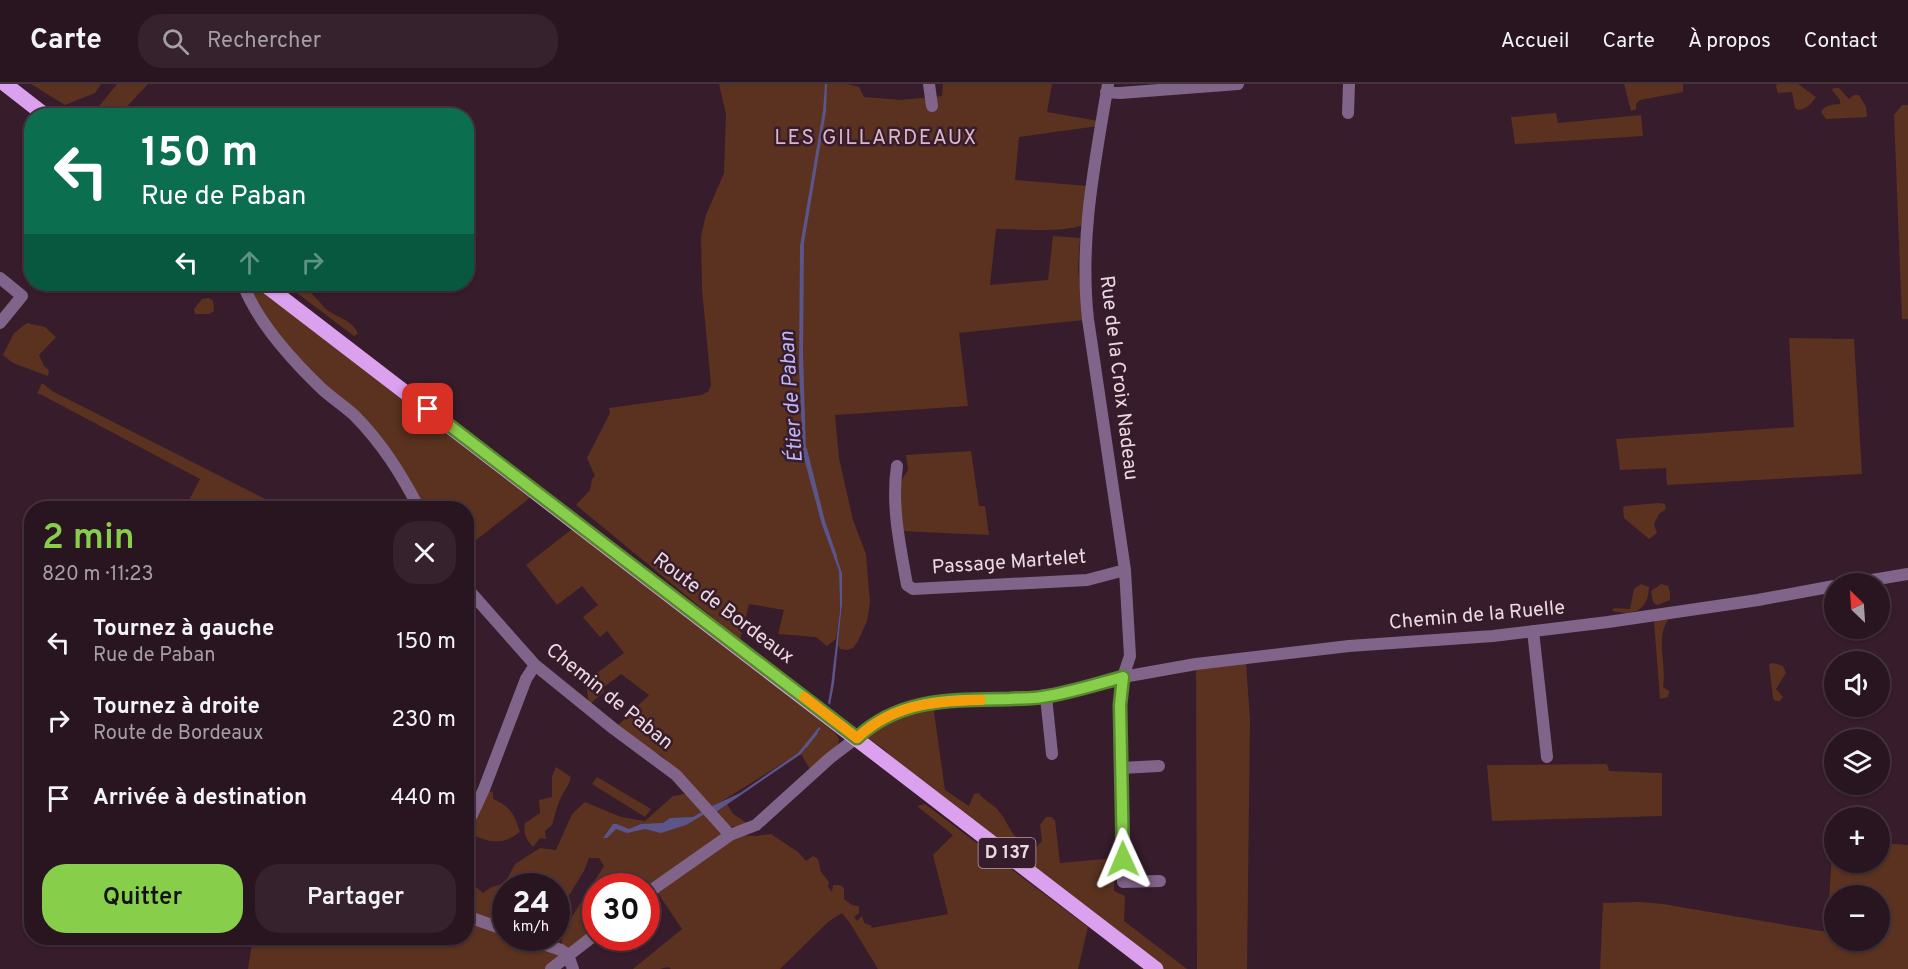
<!DOCTYPE html>
<html lang="fr">
<meta charset="utf-8">
<style>
:root{--surface:#291520;--page:#35222d;--text:#f1f3f6;--muted:#a59fa5;--line:#45343e;--accent:#87cf4a}
body{margin:0;font-family:Overpass,sans-serif;background:var(--page);color:var(--text);height:100vh;display:flex;flex-direction:column;font-size:22px;white-space:nowrap}
*{box-sizing:border-box;margin:0}
p{font-size:20px;color:var(--muted)}
.icon{flex:none;width:33px;height:33px;fill:none;stroke:currentColor;stroke-width:2;stroke-linecap:round;stroke-linejoin:round}
.map{position:relative;flex:1;overflow:hidden}
.panel{position:absolute;left:24px;top:417px;width:450px;height:444px;display:flex;flex-direction:column;background:var(--surface);border-radius:24px;box-shadow:0 2px 4px #0004,0 0 0 2px var(--line)}
.panel>*{flex:none}
.top-card{position:absolute;left:24px;top:24px;width:450px;height:183px;border-radius:24px;box-shadow:0 2px 4px #0004,0 0 0 2px var(--line);background:#0b6e4f;color:#fff;overflow:hidden}
.needle{width:39px;rotate:335deg}
.buttons{position:absolute;left:1824px;top:489px;display:grid;gap:12px}
.buttons a{display:grid;place-items:center;width:66px;height:66px;border-radius:50%;background:var(--surface);box-shadow:0 2px 4px #0004,0 0 0 2px var(--line);font-size:30px}
.speed{position:absolute;left:492px;top:789px;display:flex;gap:12px;font-size:30px;font-weight:700;text-align:center}
.speed>*{display:grid;place-content:center;width:78px;height:78px;border-radius:50%;background:var(--surface);box-shadow:0 2px 4px #0004,0 0 0 2px var(--line);line-height:1}
.speed small{font-size:15px;font-weight:400}
.speed .limit{border:9px solid #d22;background:#fff;color:#111}
.pin{position:absolute;display:grid;place-items:center;width:51px;height:51px;color:#fff;margin:-26px;border-radius:12px;box-shadow:0 3px 9px #0006}
.me{position:absolute;width:66px;margin:-33px;rotate:359deg;stroke-linejoin:round;filter:drop-shadow(0 0 4px #0008)}
.turn{display:flex;align-items:center;gap:21px;height:126px;padding:0 18px;font-size:27px}
.turn .icon{width:78px;height:78px;stroke-width:2.5}
.turn b{display:block;font-size:42px;line-height:51px}
.lanes{display:flex;align-items:center;height:57px;padding:0 18px;background:#0003;justify-content:center;gap:30px;direction:ltr}
.lanes .off{opacity:.35}
.round{display:grid;place-items:center;flex:none;width:63px;height:63px;border-radius:24px;background:var(--page)}
.head{display:flex;align-items:center;justify-content:space-between;height:102px;padding:0 18px}
h1{font-size:36px;font-weight:600;line-height:45px;color:var(--accent)}
.cta{display:flex;gap:12px;margin-top:auto;padding:12px 18px}
.cta a{flex:1;height:69px;border-radius:24px;background:var(--accent);color:#111;font-size:24px;font-weight:600;line-height:69px;text-align:center}
.cta a+a{background:var(--page);color:var(--text)}
ul{padding:0;list-style:none}
li{display:flex;align-items:center;gap:18px;height:78px;padding:0 18px}
li div{flex:1}
li b{display:block;font-size:22px}
li em{font-style:normal}
header{display:flex;align-items:center;gap:36px;box-sizing:border-box;height:84px;padding:0 30px;background:var(--surface);border-bottom:2px solid var(--line)}
header strong{font-size:28px}
nav{display:flex;gap:33px;margin-inline-start:auto;font-size:21px}
.search{width:420px;height:54px;background:var(--page);display:flex;align-items:center;gap:15px;box-sizing:border-box;padding:0 21px;border-radius:24px;color:var(--muted);font-size:22px}
.map>svg:first-child{display:block}
.green{fill:#5a321f;fill-rule:evenodd}
.water{fill:#5b558a}
.lines{fill:none;stroke-linecap:round;stroke-linejoin:round}
.stream{stroke:#5b558a;stroke-width:2}
.minor{stroke:#806489;stroke-width:12}
.major{stroke:#dba0ee;stroke-width:15}
.route-casing{stroke:#588730;stroke-width:15}
.route{stroke:#87cf4a;stroke-width:10}
.slow{stroke:#f59e0b;stroke-width:10}
.labels{text-anchor:middle;dominant-baseline:central;stroke-width:5;stroke-linejoin:round;paint-order:stroke}
.shield{fill:#371c2b;stroke:#b5a0aa;stroke-width:1.5}
.shield-label{font-size:18px;font-weight:bold;fill:#ebd9e1}
.street-label{font-size:20px;fill:#ebd9e1;stroke:#371c2b}
.neighbourhood-label{font-size:21px;letter-spacing:1.5px;fill:#dab6c8;stroke:#371c2b}
.water-label{font-size:21px;font-style:italic;fill:#beb8fa;stroke:#371c2b}
</style>
<header>
<strong>Carte</strong>
<div class="search"><svg class="icon" aria-label="search" viewBox="0 0 24 24"><circle cx="10" cy="10" r="6"/><path d="M15 15l6 6"/></svg>Rechercher</div>
<nav><a>Accueil</a><a>Carte</a><a>À propos</a><a>Contact</a></nav>
</header>
<div class="map">
<svg width="1908" height="885" viewBox="0 0 1908 885">
<rect width="100%" height="100%" fill="#371c2b"/>
<path class="green" d="M31,0h70l-6,9 -30,12z
M117,0h31l-29,31h-31l5,-1z
M719,0h128l12,3 5,10 37,3 41,-4 1,-12h109l-5,28 52,9 -1,5 -79,11 -4,43 73,6 -5,39c-18,8 -66,4 -87,4l-6,56 58,-5 5,-44 27,2 -2,31 6,51 -125,13 9,73 -133,9 4,43 14,62 13,34 4,49 -3,18 -9,20 -5,7 -6,2 -7,-1 -2,-4 4,-41v-31l-18,-52 -2,4 17,46 1,39 -4,29 -9,7 -11,-9 -38,-3 6,-24 -35,-6 -9,36 -164,-135 14,-15 2,-11 3,-3 -8,-18 23,-45 -1,-5 93,-13 7,-4 2,-6 -9,-96 -1,-53 5,-21 18,-42 2,-59z
M1624,0h59v8l-43,8 -4,4v5l-5,2z
M1777,0h21l18,13c-5,7 -9,12 -18,13l-3,-2 -3,-16 -14,1 -2,-6z
M1834,4h5l10,11 5,-4h5l7,12 1,10 -41,2 -5,-7c5,-8 11,-7 19,-8v-4l-8,-10z
M1902,21h6v214h-6l-8,-204z
M1556,29l2,10 83,-8 2,21 -128,8 -4,-27z
M248,200h5l277,214 -63,49 -1,-39h-47l-18,-35 -133,-147z
M285,200h16c9,7 16,15 24,24 10,10 27,10 33,26l-4,2z
M209,214l4,3 1,10 -5,3h-14l-1,-5 8,-10z
M27,239l18,4 11,10 -17,18 5,11 5,4 -1,6 -35,-13 -10,-8 11,-22z
M1789,254l65,1 8,135 -195,11 -1,-17 -46,2 -4,-31 178,-12z
M42,299l10,8 231,117h-98l15,-29 -160,-85h-3z
M971,367l8,55h6l4,29 -89,-4v-49l8,-12 -2,-15z
M1658,419l7,1 1,5 -7,5 -5,10 3,9 -8,6 -25,-21 -1,-10 2,-2z
M572,445l251,194 13,11 3,5 -1,5 -27,27 -10,-17 20,-26 -2,-1 -20,26 -80,50v6l8,-5 6,10 17,11 -22,2 -7,11 -75,48h-50l-1,43 -26,19 -8,-2 2,-15 41,-65 -5,-8h-10l-5,13 -27,44 -1,-29h-50v52h40l-1,6 23,11 -18,14h-302l5,-31h213l1,-36 4,-12 5,-3 7,6 7,-5 15,-5 10,-19 25,-16 16,2 16,-36 13,-12 36,15 24,4 28,-25 12,-2 -15,-30 -8,-8 -48,-27 35,-34 -28,-21 -17,13v5l-15,13 -3,-24 38,-28 -17,-22 -7,6 -17,-20 15,-12 -16,-19 -25,19 -31,-40z
M1641,500l8,3c-1,24 -15,29 -37,24l2,-3 16,1 4,-20z
M1661,500l7,2 2,7v7l-13,5 -4,-3 -2,-11z
M1665,534l3,2c-13,20 -1,45 -5,67l6,4 -1,6 -8,2 -6,-77 3,-3z
M1246,579l4,57 -3,249h-50l-1,-302z
M1773,579l10,3 3,7 -10,16 7,8 -3,4h-5l-2,-3 -4,-34z
M933,621l12,85 24,16 5,-12 5,-1c5,8 13,10 19,17 13,15 12,31 37,38l7,-7 -2,-16 6,-8h5l4,3 5,43 55,-5 -1,33 11,5 -1,25 63,48h-23l-269,-206 -10,-13 -19,-13 27,-20z
M1607,680l2,7 53,2v43l-170,5 -5,-56z
M556,683l15,10c-2,7 -5,12 -9,18 -5,10 -7,20 -10,30l-7,6 1,8 -6,-1 -7,9c-7,-8 -10,-13 -8,-24l15,-10 -1,-13 13,-3v-21z
M597,693l54,32 -6,8 -53,-33z
M486,707l7,1v7c18,8 21,15 27,33 -20,15 -33,10 -53,0v-13l12,-4z
M925,720l163,123 -10,42h-200l-28,-46 -8,-10 -14,9 -48,47h-109l-3,-2 -8,2h-27l49,-40 -27,-40 80,-54 22,1 14,-2 27,18 8,9 7,-5 5,3 3,13 8,10 -1,5 4,5 1,-7h7l4,3v11l8,6 7,1v7l-5,4 3,4 5,-5 2,7 8,3 -1,2 77,-14 -15,-59 20,-20 -36,-29z
M1833,754l1,24h46v-19l28,2v124h-308l3,-66 37,-1 23,2 164,28zM1834,812h46v44h-46z"/>
<path class="water" d="M825,0h2l-1,27 -22,132 -1,111 3,97 16,62 20,60v31l-8,80 -4,21 -2,-2 3,-17 9,-76 -1,-39 -17,-46 -19,-71 -4,-87 1,-121 23,-135z
M819,643l2,1 -20,26 -88,60 -3,-3 -24,14 -25,8 -16,-4 -18,4 -11,-4 -9,9h-4l10,-14h4l12,5 12,-5 22,-1 7,-5 23,-1 15,-9 32,-15 58,-40z"/>
<g class="lines">
<path class="stream" d="M806,365l18,72 12,35
M806,663l11,-14"/>
<path class="minor" d="M929,0l3,22
M1108,0c-13,78 -29,155 -20,235l37,251 5,86 -7,21 -3,28 3,177 37,-1
M1106,8l14,1 118,-9
M1348,29l1,-29
M0,194l22,18 -22,27
M243,200c14,38 50,77 79,105 10,9 22,17 32,26 28,28 47,59 65,93
M897,382c-6,39 3,80 10,119l6,4 174,-9 38,-10
M1848,500l60,-10
M466,503l69,78 79,64 62,46 54,60
M1533,547l14,126
M1046,613l6,57
M1121,684l38,-2
M472,731l12,-26 42,-110 9,-14
M646,810l84,-59 26,-10 74,-67 50,-38 20,-9 21,-7 27,-3 94,-3 81,-21 73,-13 153,-18 144,-10 115,-14 150,-22 76,-14
M466,832l40,14
M526,854l35,12 7,5 5,14
M551,885l45,-35"/>
<path class="major" d="M5,0l41,32
M264,200l892,685"/>
</g>
<g class="lines">
<g class="route-casing">
<path id="route" d="M428,325l429,329c43,-41 98,-38 153,-39 11,-1 22,0 32,-2 28,-4 55,-13 81,-20l-3,28 3,154"/>
</g>
<use href="#route" class="route"/>
<path class="slow" d="M804,613l53,41c36,-34 77,-37 124,-38"/>
</g>
<g class="labels">
<rect class="shield" x="978.5" y="754" width="57" height="30" rx="4.5"/>
<g class="shield-label">
<text x="1007" y="769">D 137</text>
</g>
<g class="street-label">
<text transform="translate(1118 294) rotate(83)">Rue de la Croix Nadeau</text>
<text transform="translate(1009 479) rotate(-4)">Passage Martelet</text>
<text transform="translate(723 525) rotate(37)">Route de Bordeaux</text>
<text transform="translate(1477 532) rotate(-5)">Chemin de la Ruelle</text>
<text transform="translate(609 613) rotate(39)">Chemin de Paban</text>
</g>
<g class="neighbourhood-label">
<text x="876" y="54">LES GILLARDEAUX</text>
</g>
<g class="water-label">
<text transform="translate(792 313) rotate(-94)">Étier de Paban</text>
</g>
</g>
</svg>
<div class="buttons">
<a><svg class="needle" viewBox="-14 -14 28 28"><path d="M0-13l5 13h-10z" fill="#e53935"/><path d="M0 13l5-13h-10z" fill="#a59fa5"/></svg></a>
<a><svg class="icon" aria-label="sound" viewBox="0 0 24 24"><path d="M4 9h4l5-4v14l-5-4H4zM17 9q2 3 0 6"/></svg></a>
<a><svg class="icon" aria-label="layers" viewBox="0 0 24 24"><path d="M12 4l9 5-9 5-9-5zM3 14l9 5 9-5"/></svg></a>
<a>+</a>
<a>−</a>
</div>
<div class="speed"><div>24<small>km/h</small></div><div class="limit">30</div></div>
<div class="pin" style="left:428px;top:325px;background:#d93025"><svg class="icon" aria-label="arrive" viewBox="0 0 24 24"><path d="M6 21V4h12l-3 4 3 4H6"/></svg></div>
<svg class="me" style="left:1123px;top:775px" viewBox="-20 -20 40 40"><path d="M0-17L14 15 0 8-14 15z" fill="#87cf4a" stroke="#fff" stroke-width="4"/></svg>
<div class="top-card">
<div class="turn"><svg class="icon" aria-label="left" viewBox="0 0 24 24"><path d="M17 20v-9H6M10 6l-5 5 5 5"/></svg><div><b>150 m</b>Rue de Paban</div></div>
<div class="lanes"><svg class="icon" aria-label="left" viewBox="0 0 24 24"><path d="M17 20v-9H6M10 6l-5 5 5 5"/></svg><svg class="icon off" aria-label="ahead" viewBox="0 0 24 24"><path d="M12 20V5M6 11l6-6 6 6"/></svg><svg class="icon off" aria-label="right" viewBox="0 0 24 24"><path d="M7 20v-9h11M14 6l5 5-5 5"/></svg></div>
</div>
<section class="panel">
<div class="head"><div><h1>2 min</h1><p>820 m · 11:23</p></div><a class="round"><svg class="icon" aria-label="close" viewBox="0 0 24 24"><path d="M6 6l12 12M18 6L6 18"/></svg></a></div>
<ul>
<li><svg class="icon" aria-label="left" viewBox="0 0 24 24"><path d="M17 20v-9H6M10 6l-5 5 5 5"/></svg><div><b>Tournez à gauche</b><p>Rue de Paban</p></div><em>150 m</em></li>
<li><svg class="icon" aria-label="right" viewBox="0 0 24 24"><path d="M7 20v-9h11M14 6l5 5-5 5"/></svg><div><b>Tournez à droite</b><p>Route de Bordeaux</p></div><em>230 m</em></li>
<li><svg class="icon" aria-label="arrive" viewBox="0 0 24 24"><path d="M6 21V4h12l-3 4 3 4H6"/></svg><div><b>Arrivée à destination</b></div><em>440 m</em></li>
</ul>
<div class="cta"><a>Quitter</a><a>Partager</a></div>
</section>
</div>
